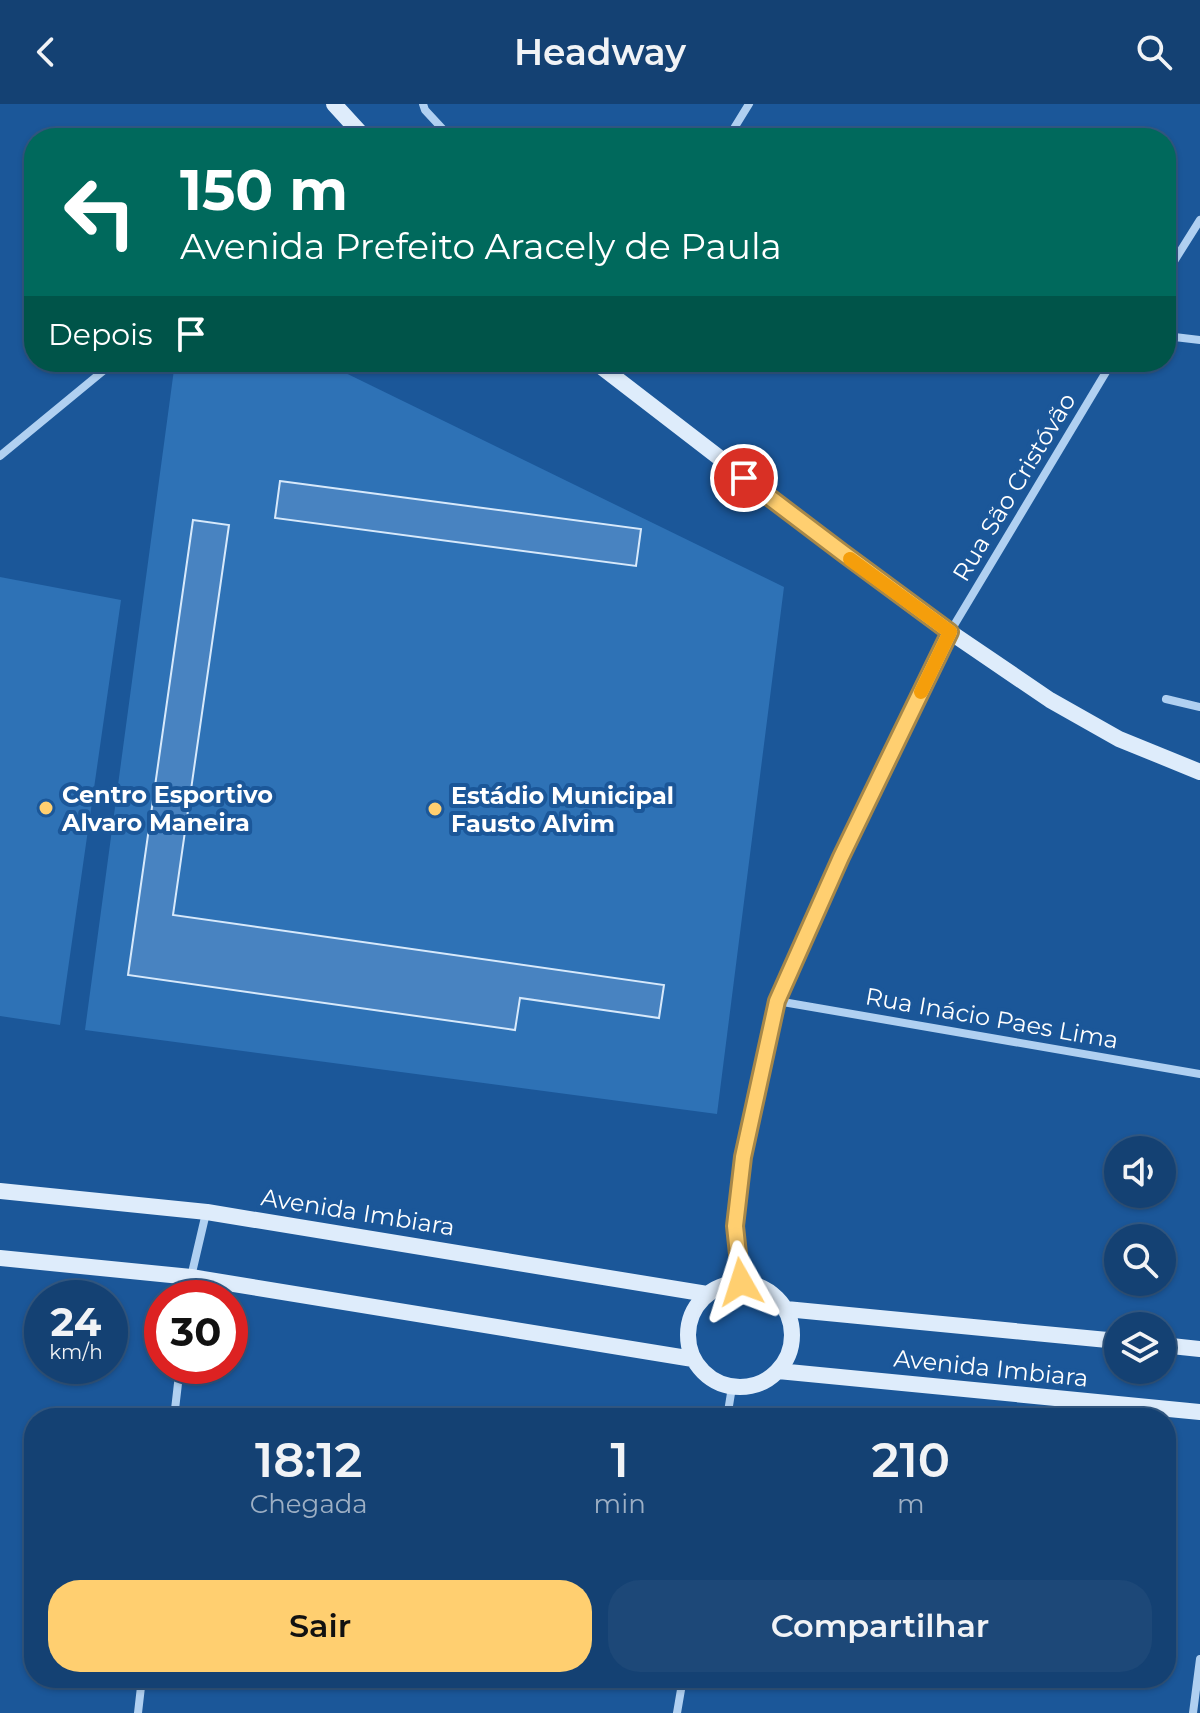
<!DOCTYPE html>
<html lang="pt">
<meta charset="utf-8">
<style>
:root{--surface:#144173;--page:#1d4878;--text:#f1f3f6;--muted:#9dafc4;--line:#335a85;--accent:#ffcf70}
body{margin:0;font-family:Montserrat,sans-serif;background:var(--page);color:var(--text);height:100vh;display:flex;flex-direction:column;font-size:30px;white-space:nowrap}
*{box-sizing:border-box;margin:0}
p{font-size:26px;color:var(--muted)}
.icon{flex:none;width:44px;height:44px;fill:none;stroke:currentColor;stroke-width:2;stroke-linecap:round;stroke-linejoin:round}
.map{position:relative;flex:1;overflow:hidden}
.side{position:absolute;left:24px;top:1304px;width:1152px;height:280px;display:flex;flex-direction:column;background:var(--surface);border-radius:32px;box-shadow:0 2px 6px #0004,0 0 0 2px var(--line)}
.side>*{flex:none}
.guide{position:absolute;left:24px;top:24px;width:1152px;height:244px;border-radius:32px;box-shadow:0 2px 6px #0004,0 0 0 2px var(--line);background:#00695c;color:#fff;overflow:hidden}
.fabs{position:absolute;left:1104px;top:1032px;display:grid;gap:16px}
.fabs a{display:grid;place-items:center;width:72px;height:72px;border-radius:50%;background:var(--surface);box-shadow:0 2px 6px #0004,0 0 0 2px var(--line);font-size:40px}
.speed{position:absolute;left:24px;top:1176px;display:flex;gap:16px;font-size:40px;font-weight:700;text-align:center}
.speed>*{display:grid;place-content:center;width:104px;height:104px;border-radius:50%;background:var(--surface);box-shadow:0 2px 6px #0004,0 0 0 2px var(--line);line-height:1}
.speed small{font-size:20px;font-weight:400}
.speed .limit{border:12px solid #d22;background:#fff;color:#111}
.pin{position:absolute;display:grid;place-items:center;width:68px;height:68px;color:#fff;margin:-34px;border:4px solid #fff;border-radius:50%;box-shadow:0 2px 8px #0007}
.me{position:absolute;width:88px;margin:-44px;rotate:354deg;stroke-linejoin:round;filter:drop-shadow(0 0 6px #0008)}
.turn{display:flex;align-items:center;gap:28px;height:168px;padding:0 24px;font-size:36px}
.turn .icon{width:104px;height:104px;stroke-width:2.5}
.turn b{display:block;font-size:56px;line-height:68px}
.then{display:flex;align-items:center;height:76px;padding:0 24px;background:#0003;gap:16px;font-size:30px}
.eta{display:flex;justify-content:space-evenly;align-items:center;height:136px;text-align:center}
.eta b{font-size:48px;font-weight:600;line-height:56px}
.cta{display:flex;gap:16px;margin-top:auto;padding:16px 24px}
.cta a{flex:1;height:92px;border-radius:32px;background:var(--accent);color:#111;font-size:32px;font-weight:600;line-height:92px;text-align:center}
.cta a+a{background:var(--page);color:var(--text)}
header{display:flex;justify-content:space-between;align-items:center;height:104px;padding:0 24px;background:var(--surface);font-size:36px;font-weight:600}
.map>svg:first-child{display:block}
.green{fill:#2e72b6}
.building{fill:#4883c1;stroke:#d7e9fb;stroke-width:2}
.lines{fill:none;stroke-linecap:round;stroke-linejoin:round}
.street{stroke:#b0d0f1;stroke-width:8}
.secondary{stroke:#deecfb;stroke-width:16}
.route-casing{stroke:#a68749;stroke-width:20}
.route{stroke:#ffcf70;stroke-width:14}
.slow{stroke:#f59e0b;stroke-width:14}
.poi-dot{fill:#ffcf70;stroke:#1b5799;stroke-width:3}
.labels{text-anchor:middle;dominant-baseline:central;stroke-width:8;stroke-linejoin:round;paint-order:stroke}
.street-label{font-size:24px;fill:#fff;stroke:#1b5799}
.poi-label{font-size:24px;font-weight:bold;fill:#fff;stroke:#1b5799;text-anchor:start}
</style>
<header><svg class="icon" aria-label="back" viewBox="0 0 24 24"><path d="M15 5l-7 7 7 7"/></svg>Headway<svg class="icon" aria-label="search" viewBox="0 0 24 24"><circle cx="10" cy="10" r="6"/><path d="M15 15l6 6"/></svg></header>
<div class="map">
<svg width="1200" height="1609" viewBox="0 0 1200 1609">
<rect width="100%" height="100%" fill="#1b5799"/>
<path class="green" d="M175,258h148l461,225 -67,527 -632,-84z
M0,473l121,23 -61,425 -60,-9z"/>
<path class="building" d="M280,377l361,48 -5,37 -361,-48z
M193,416l36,5 -56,390 491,70 -5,33 -139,-20 -5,32 -387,-55z"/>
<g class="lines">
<path class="street" d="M423,0l2,6 26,28
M728,34l21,-34
M1166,170l34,-54
M1166,232l34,4
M0,352l114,-94
M1166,595l34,8
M777,897l423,73
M741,1178l-6,-56 8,-69 34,-156 64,-144 109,-225 162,-270
M189,1194l2,-21 15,-64
M174,1314l6,-52
M727,1314l5,-31
M138,1609l4,-35
M677,1609l6,-35
M1193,1609l7,-54"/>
<path class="secondary" d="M334,0l31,34
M595,258l248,191 107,79 100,68 69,39 81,33
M0,1087l207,21 500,82
M0,1154l191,19 502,82
M688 1231a52 52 0 1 1 104 0a52 52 0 1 1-104 0Z
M786,1205l332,32
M1162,1241l38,4
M778,1267l422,41"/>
</g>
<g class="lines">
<g class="route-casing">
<path id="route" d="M741,1178l-6,-56 8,-69 34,-156 64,-144 109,-225 -107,-79 -99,-75"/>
</g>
<use href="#route" class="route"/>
<path class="slow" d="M850,455l100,73 -29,60"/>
</g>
<g class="poi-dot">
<circle cx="46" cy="704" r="8"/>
<circle cx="435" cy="705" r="8"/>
</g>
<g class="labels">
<g class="street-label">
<text transform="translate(1014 383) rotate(-59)">Rua São Cristóvão</text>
<text transform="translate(992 914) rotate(10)">Rua Inácio Paes Lima</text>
<text transform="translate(358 1108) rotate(9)">Avenida Imbiara</text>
<text transform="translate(991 1264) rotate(6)">Avenida Imbiara</text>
</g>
<g class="poi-label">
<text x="62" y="690">Centro Esportivo<tspan x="62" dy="28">Alvaro Maneira</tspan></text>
<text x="451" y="691">Estádio Municipal<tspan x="451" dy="28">Fausto Alvim</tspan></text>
</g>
</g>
</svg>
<div class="fabs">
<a><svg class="icon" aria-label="sound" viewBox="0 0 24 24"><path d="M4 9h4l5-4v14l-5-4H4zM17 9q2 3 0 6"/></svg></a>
<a><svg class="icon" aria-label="search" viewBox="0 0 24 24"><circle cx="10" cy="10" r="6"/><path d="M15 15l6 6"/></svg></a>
<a><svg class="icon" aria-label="layers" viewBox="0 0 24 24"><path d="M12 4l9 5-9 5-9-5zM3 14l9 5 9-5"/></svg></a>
</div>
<div class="speed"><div>24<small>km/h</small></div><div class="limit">30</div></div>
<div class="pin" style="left:744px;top:374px;background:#d93025"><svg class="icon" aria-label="arrive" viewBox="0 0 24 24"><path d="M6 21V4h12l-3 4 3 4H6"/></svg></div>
<svg class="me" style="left:741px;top:1178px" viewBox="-20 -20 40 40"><path d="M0-17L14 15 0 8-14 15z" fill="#ffcf70" stroke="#fff" stroke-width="4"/></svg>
<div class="guide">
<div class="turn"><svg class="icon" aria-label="left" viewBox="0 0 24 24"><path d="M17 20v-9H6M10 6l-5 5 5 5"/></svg><div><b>150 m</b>Avenida Prefeito Aracely de Paula</div></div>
<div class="then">Depois<svg class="icon" aria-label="arrive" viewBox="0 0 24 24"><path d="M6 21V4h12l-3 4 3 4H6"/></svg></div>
</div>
<section class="side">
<div class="eta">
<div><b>18:12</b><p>Chegada</p></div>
<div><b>1</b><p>min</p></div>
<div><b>210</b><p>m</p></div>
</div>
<div class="cta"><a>Sair</a><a>Compartilhar</a></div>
</section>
</div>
